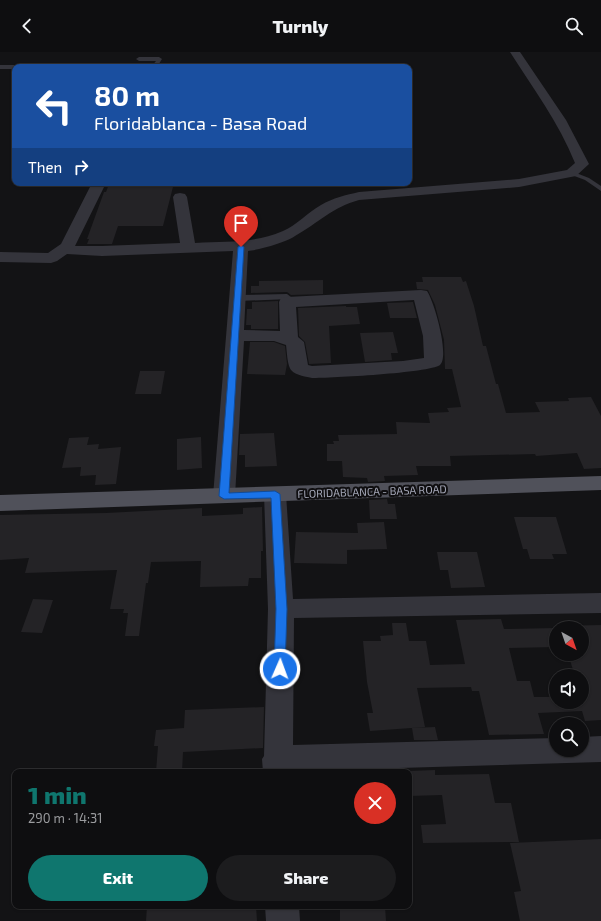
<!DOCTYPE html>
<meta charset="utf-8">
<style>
:root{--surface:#0e0e10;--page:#1c1c1e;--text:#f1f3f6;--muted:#9b9c9f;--line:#2e2e30;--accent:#0f766e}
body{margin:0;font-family:"Exo 2",sans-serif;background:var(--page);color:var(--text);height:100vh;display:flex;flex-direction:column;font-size:15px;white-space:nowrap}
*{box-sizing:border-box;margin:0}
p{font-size:13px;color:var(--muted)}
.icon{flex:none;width:22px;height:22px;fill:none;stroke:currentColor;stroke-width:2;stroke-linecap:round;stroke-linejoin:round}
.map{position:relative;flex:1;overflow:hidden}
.sheet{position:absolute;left:12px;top:717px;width:400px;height:140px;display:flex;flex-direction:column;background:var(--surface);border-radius:8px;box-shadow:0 1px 3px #0004,0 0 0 1px var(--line)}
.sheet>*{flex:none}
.banner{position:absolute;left:12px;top:12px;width:400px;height:122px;border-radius:8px;box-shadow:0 1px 3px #0004,0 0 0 1px var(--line);background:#1a4fa0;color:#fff;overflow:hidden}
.needle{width:26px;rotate:140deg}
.tools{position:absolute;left:549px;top:569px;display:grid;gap:8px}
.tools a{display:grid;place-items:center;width:40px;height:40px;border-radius:50%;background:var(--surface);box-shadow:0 1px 3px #0004,0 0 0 1px var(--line);font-size:20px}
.pin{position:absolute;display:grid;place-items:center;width:34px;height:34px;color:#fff;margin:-41px -17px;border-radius:50% 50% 50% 0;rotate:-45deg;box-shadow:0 0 4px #0007}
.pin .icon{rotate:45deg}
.me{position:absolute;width:44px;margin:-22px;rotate:2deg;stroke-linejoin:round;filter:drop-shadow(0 0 3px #0008)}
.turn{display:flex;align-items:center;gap:14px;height:84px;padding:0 16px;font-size:18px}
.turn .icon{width:52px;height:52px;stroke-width:2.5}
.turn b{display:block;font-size:28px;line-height:34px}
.then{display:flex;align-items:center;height:38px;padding:0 16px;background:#0003;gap:8px;font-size:15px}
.round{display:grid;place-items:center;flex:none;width:42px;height:42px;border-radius:21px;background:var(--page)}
.headline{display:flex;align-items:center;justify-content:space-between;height:68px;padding:0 16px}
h1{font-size:24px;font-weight:800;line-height:30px;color:var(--accent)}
.button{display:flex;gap:8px;margin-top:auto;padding:8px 16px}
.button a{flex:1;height:46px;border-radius:24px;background:var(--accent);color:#fff;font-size:16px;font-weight:800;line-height:46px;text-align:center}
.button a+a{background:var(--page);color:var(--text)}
header{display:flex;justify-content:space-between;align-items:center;height:52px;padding:0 16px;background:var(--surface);font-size:18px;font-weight:800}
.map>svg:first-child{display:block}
.building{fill:#242326}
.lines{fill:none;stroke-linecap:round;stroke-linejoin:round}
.service{fill:#34343b;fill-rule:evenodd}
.minor{fill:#34343b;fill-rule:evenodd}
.primary{fill:#50515a;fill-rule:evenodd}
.route{fill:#1a73e8;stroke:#114b97}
.labels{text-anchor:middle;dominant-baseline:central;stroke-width:4;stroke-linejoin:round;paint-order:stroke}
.street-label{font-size:11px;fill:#a4a7b7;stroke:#0f0e10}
</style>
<header><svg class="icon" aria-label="back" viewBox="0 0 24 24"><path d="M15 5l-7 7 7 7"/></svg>Turnly<svg class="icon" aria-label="search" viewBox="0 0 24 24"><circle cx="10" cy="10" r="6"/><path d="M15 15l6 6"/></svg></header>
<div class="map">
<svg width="601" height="869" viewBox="0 0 601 869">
<rect width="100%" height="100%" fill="#131315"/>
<path class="building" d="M117,131h57l-11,43h-45l-6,18h-25l2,-5h-2l17,-47h2l3,-8z
M422,225h39l2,5 3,-1 8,25 9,40h3l10,38h2l8,29 34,-1 -5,-10 34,-1 -1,-3 23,-1 10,19v52l-17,1 -7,-16 -41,3 -1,-2 -85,2 1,10h-35l2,9 -34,1 1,5 -17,1 -1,-4 -24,-1 -1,-16h-15v-17h7l-1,-3h6l-1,-6 59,-1 -1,-12 34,1 -2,-10 21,-1 -2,-4 14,-1 -9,-38h-7l-1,-29 -9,-35 -7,-15 -11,-1 -1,-7h7z
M323,228v14l-32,1 -4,-3 -36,1v-7h8v-5z
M278,249v28h-27v-4h-5l1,-16h5v-7z
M413,250l4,16h-27l-3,-15z
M346,254v1h11l3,17 -31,2 2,37 -22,1 -4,-22 -6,-6 -1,-28z
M393,280l5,21h-7l1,7 -27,2 -5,-29z
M250,290h24l11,4 2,18 -2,11 -38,-1z
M140,319h25l-4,23h-26z
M274,381l3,33 -32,1v-12h-6l1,-21z
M89,385l-2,8 12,-1 -1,5 23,-2 -5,37 -21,1 1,-10 -16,1 1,-9 -19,1 7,-30z
M201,385l1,31 -25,2v-31z
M387,447l1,5h7l2,15h-27l-1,-19z
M262,455l1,44h-2v27h-12l-1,8 -48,1 1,-26 -50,1 -3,21h-2l-7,53h-14l3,-23h-5l1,-4h-14l7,-39 -92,3 4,-15 -29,2v-45l106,-2 96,-5v8l41,-2v-6z
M514,465h42l11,37h-15l2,5h-24l-3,-10h-4z
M384,470l3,27 -40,1v14l-53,-1 2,-31 62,1 -1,-10z
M437,500h40l8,35 -34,1 -3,-18h-8z
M33,547l20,1 -11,33 -21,-1z
M501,567l3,10 52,-1v19l-47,1 8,33h13l4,16h22v5h26v-26h-7l-7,-22h14v-26h-22l-1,-2 42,-1v95l-16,1 -3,-10 -44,2 6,21 -55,1 -10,-44h-7l-1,-4 -54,1 8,39 -55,4 -3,-18h6l-6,-31 -4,-41h18l-1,-5 13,-1 -1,-12h14l3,18h17l4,24 35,-1 -9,-44z
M264,655l-1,41 -80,4 -1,20h-26l2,-26h-4l2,-16 28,-2 1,-18z
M435,675l3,13h-24l-2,-12z
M435,718v5l54,-1 6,29h16l8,39 -96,1 -2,-18 25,-1 -4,-29 -33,1v-25z
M601,787v82h-81l-6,-29 7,-1 -11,-48z
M147,854h109l1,15h-111z
M340,854h45l1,15h-46z"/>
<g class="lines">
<path class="service" d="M159,5l3,2 -5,8h-6l5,-6h-17l-3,-2 3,-2z
M0,13h15l3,2h-3v2h-15z
M571,119l18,7 12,8v5l-16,-11 -16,-6 -1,-1z
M287,242l4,3 -1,2 -52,2 -4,-3 4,-3z"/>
<path class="minor" d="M510,0h10l46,68 23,44 -13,12 -57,11 -160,13c-26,7 -41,23 -64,36 -8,6 -36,14 -47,15l-4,79 36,1 -1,-29 2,-4 6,-1 134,-7 6,1c7,10 23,65 13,74 -11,8 -110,13 -128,13 -5,-1 -16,-3 -20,-7 -5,-4 -5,-20 -6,-26l-12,-4h-30l-9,155 -3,5 -8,2 -8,-2 -3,-5 20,-245 -131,5 -35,-2 -10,7 -6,2 -51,-1v-10l48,1 13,-9 31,-61h14l-31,63h27l78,-3 -7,-46 2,-3 5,-1 5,1 2,3 8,46c32,-2 57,1 88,-12 14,-6 25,-19 38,-26 12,-7 25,-10 38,-13l160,-13 48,-9 8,-7c-16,-40 -42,-75 -65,-111zM414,248l9,36 1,22 -21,3 -91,5 -4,-1 -4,-23 -6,-5 -2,-30z
M275,435l8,2 3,5 7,105 308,-6v20l-307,5 -1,127 263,-7v12h26v-13l19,-1v26l-338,10 -1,-13 2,-3 4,-147 -4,-115 3,-5z
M265,854h34l1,15h-34z"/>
<path class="primary" d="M601,424v14l-601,21v-16z"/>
</g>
<path class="route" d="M241,193l3,2 -15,246 46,-2 5,3 7,115 -2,60 -1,3 -4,2 -4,-2 -2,-3 2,-60 -5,-111 -47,1 -5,-3 19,-249z"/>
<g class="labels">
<g class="street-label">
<text transform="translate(372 439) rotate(-2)">FLORIDABLANCA - BASA ROAD</text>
</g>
</g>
</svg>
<div class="tools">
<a><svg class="needle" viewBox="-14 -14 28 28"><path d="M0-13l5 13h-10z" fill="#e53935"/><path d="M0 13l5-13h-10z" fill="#9b9c9f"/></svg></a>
<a><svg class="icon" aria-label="sound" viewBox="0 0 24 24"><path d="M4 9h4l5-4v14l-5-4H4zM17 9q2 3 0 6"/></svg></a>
<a><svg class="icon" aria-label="search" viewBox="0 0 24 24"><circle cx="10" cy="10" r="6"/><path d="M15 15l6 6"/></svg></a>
</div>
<div class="pin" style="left:241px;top:195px;background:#d93025"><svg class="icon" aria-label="arrive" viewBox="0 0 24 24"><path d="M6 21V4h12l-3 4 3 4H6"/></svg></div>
<svg class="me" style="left:280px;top:617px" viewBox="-20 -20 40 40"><circle r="17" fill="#1a73e8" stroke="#fff" stroke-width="3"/><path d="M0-11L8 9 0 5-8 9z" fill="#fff"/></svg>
<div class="banner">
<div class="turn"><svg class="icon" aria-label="left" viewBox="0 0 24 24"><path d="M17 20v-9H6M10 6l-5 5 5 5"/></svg><div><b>80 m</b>Floridablanca - Basa Road</div></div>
<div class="then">Then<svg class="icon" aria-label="right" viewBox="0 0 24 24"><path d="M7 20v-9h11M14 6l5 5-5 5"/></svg></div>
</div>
<section class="sheet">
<div class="headline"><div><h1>1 min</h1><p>290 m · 14:31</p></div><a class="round" style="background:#d93025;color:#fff"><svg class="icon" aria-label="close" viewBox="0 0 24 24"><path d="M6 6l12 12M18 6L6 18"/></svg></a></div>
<div class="button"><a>Exit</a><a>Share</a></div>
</section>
</div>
